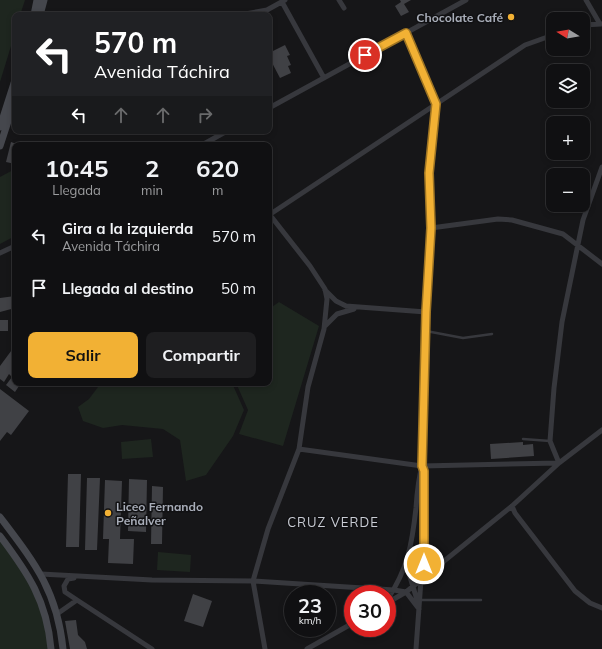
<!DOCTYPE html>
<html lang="es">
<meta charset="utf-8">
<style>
:root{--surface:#101012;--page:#1e1e20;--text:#f1f3f6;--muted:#9c9d9f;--line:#303032;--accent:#f2b134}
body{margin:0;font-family:Mulish,sans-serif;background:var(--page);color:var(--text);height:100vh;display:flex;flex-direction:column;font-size:15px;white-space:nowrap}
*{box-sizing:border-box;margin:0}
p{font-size:13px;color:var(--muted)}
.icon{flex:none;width:22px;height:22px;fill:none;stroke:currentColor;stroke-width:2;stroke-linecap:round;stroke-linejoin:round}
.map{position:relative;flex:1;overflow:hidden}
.details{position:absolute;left:12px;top:142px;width:260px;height:244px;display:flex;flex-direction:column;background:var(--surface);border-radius:8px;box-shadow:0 2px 6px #0003,0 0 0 1px var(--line)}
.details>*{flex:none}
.guide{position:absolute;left:12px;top:12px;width:260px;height:122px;border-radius:8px;box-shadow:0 2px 6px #0003,0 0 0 1px var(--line);background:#202124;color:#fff;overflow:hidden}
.needle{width:26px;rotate:281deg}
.buttons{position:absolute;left:546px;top:12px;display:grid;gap:8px}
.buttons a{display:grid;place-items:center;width:44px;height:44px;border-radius:8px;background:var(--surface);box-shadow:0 2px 6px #0003,0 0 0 1px var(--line);font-size:20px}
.speed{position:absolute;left:284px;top:585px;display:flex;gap:8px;font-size:20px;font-weight:700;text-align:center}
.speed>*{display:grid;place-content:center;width:52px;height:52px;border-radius:50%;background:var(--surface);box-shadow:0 2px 6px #0003,0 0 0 1px var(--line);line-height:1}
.speed small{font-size:10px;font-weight:400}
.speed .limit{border:6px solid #d22;background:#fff;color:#111}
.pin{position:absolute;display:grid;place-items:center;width:34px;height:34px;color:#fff;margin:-17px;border:2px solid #fff;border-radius:50%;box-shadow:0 1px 4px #0007}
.me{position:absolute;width:44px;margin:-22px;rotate:0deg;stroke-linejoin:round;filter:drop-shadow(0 0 3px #0008)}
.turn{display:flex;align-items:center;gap:14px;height:84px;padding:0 16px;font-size:18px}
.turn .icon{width:52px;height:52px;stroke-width:2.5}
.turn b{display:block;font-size:28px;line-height:34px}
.lanes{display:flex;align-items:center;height:38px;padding:0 16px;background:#0003;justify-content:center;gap:20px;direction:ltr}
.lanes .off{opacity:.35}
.eta{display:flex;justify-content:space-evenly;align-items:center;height:68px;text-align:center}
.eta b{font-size:24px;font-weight:700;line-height:28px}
.action{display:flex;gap:8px;margin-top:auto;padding:8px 16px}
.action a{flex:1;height:46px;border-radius:8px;background:var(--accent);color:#111;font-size:16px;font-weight:700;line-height:46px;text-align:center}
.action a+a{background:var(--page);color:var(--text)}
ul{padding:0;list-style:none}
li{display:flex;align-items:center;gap:12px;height:52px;padding:0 16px}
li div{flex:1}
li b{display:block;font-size:15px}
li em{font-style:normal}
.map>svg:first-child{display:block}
.green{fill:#1e261f}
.building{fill:#404145}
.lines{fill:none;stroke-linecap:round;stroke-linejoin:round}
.lane{stroke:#37383d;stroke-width:2.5}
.street{stroke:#37383d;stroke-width:5}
.secondary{stroke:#45474d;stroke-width:7}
.route-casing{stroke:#9d7322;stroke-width:10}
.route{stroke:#f2b134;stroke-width:7}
.poi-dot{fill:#f2b134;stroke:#111113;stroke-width:1.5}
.labels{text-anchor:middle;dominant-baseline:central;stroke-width:3;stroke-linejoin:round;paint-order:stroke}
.poi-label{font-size:12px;font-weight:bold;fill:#a8adb8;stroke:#111113;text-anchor:end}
.neighbourhood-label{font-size:13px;letter-spacing:1px;fill:#c9ccd4;stroke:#111113}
</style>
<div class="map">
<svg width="602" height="649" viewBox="0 0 602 649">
<rect width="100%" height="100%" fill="#161618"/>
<path class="green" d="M0,0h25l-5,15h-5v18l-15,49z
M15,169v67l-15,8v-67z
M279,302l40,24 -36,120 -44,-12 9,-24 -12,-27h33v-74z
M101,383h131l12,27 -11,26 -27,39 -20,6 -6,-41 -17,-11 -41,-4 -19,3 -20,-7 -5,-14 11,-8z
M151,439l2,18 -31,2 -1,-17z
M0,535l21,28 21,47 7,39h-49z
M158,552l33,3 -1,17 -33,-2z"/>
<path class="building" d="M400,0h11l-7,4 5,8 -8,4 -6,-10 6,-4z
M285,45l5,10 -3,1 4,9 -3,1 3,7 -11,5 -11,-21v-4z
M11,142l8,3h-4v19l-9,-2z
M15,296v12l-15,4v-14z
M0,320h8v11h-8z
M14,347l1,36h6l-6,9 -9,-7 6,-8 -3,-3 -5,8 -4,-3v-13z
M0,389l29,22 -18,24 -4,-3 -7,9z
M523,442v3l10,-1 1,12 -43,3 -1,-15z
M68,474h13l-2,73h-13z
M87,478h13l-3,72h-12z
M129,479l18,1 -1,52 -18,-1z
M105,480l17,1 -2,58h14l-1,25 -25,-1 1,-24h-6z
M152,486l11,1 -1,57h-11z
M193,594l19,7 -9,26 -19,-6z
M76,620l2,15 7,7 2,7h-17l-5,-28z"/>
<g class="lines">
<path class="lane" d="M426,331l37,7 29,-4
M523,439l27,2
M420,600h61"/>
<path class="street" d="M339,0l5,8
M586,0l14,24
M282,2l42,76
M240,15l27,-5 18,-10
M583,25l18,-1
M269,108l197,-108
M202,145l25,-14
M269,215l256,-170 28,-10
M431,228l67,-9 14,1 51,14 39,30
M0,253l15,-7
M325,290l11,11 10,5 80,6
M325,326l12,-12 17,-5
M299,449l123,17 137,-3 -9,-22 4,-53 8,-66 21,-102 19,-53
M512,506l3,7 60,78 15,12 12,5
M406,564l12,39
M408,566l7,6 8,-8
M41,574l111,6 101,1 141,9 12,2 13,17
M74,578l-6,1 -4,7 1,6 12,8
M376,589l7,5
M387,600c21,-31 25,-56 29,-92 1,-15 2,-28 6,-42l4,-154 5,-84 -2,-55 7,-69 -30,-71
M387,603l19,-11 106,-86 47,-43 43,-33
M57,614l20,-14 75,49
M265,649l-12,-68 15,-52 31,-80 9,-62 16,-58 3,-30 -2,-10 -15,-23 -40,-51
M307,649l46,-26
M416,649l5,-69 3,-17 -1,-96"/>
<path class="secondary" d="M34,15l3,-15
M40,15l4,-15
M0,127l15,-47
M0,146l15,-46
M0,517c34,45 57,73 63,132
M0,536c28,37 47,65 51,113"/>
</g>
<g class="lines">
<g class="route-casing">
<path id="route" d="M365,55l41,-22 30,71 -7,69 2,55 -5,84 -4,154 2,5v93"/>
</g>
<use href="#route" class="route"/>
</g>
<g class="poi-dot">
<circle cx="511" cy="17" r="4"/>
<circle cx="108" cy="513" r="4"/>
</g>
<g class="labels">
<g class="poi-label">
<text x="503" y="17">Chocolate Café</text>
<text x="116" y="506" text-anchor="start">Liceo Fernando<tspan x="116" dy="14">Peñalver</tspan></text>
</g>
<g class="neighbourhood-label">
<text x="333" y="522">CRUZ VERDE</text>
</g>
</g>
</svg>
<div class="buttons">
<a><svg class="needle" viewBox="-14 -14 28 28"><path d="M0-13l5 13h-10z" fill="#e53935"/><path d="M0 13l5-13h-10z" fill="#9c9d9f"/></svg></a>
<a><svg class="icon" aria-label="layers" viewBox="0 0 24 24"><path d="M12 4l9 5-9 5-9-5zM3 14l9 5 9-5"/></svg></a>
<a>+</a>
<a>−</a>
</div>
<div class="speed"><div>23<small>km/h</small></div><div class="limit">30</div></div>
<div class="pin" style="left:365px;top:55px;background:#d93025"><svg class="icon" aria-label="arrive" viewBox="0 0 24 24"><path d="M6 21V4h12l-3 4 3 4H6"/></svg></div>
<svg class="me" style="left:424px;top:564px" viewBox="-20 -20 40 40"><circle r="17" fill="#f2b134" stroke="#fff" stroke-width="3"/><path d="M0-11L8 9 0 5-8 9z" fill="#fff"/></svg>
<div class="guide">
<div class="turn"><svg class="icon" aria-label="left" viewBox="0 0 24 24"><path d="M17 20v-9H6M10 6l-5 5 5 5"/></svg><div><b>570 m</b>Avenida Táchira</div></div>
<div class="lanes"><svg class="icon" aria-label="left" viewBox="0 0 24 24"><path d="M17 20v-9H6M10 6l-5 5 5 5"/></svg><svg class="icon off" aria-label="ahead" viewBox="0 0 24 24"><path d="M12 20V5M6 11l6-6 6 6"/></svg><svg class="icon off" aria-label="ahead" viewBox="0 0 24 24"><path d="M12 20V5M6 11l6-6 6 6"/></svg><svg class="icon off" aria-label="right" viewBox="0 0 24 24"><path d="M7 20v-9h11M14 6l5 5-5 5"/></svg></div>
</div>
<section class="details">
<div class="eta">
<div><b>10:45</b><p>Llegada</p></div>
<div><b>2</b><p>min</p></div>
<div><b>620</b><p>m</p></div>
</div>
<ul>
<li><svg class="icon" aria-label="left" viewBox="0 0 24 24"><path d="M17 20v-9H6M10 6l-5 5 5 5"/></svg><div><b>Gira a la izquierda</b><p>Avenida Táchira</p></div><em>570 m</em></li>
<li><svg class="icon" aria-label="arrive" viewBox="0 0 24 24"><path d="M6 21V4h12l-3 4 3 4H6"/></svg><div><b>Llegada al destino</b></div><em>50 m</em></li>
</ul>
<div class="action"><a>Salir</a><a>Compartir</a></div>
</section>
</div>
